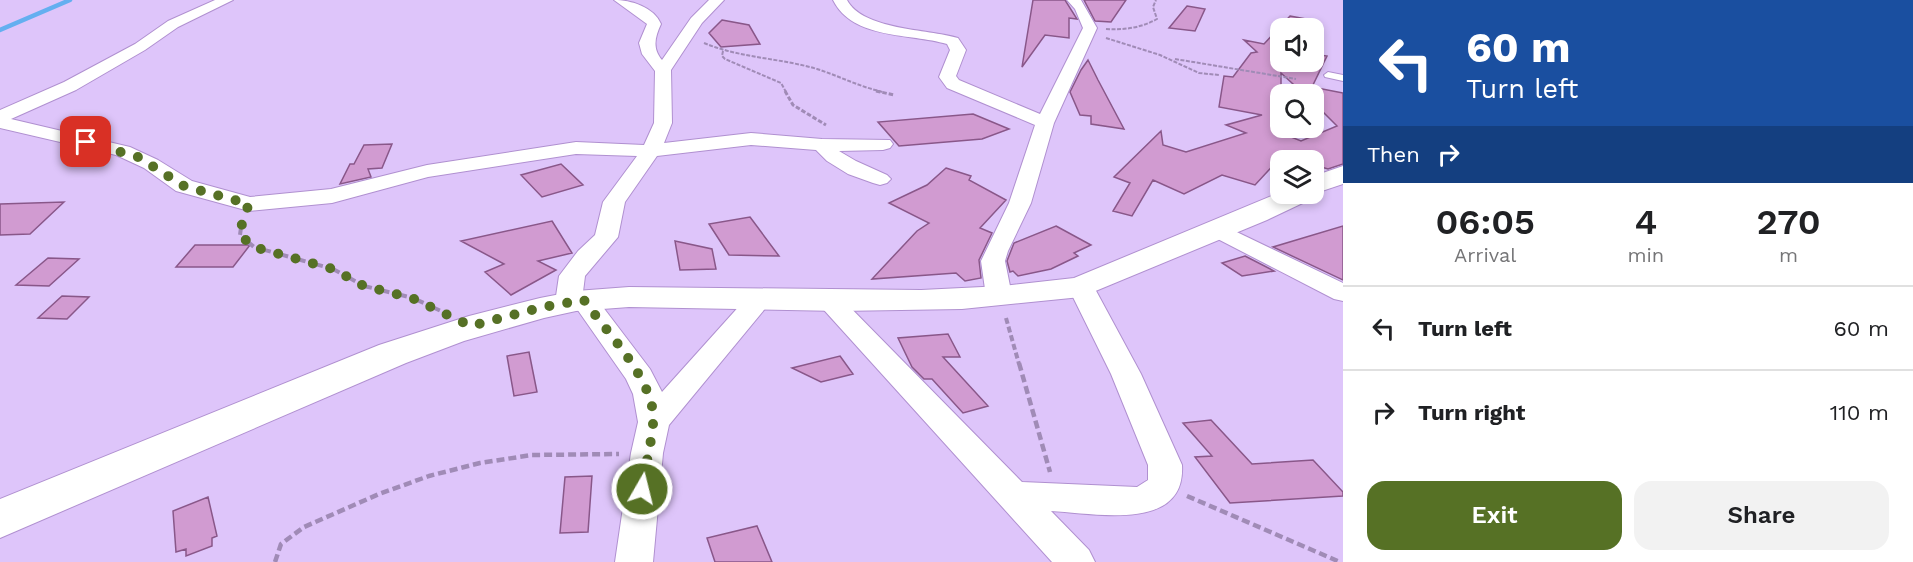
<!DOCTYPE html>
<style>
:root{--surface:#fff;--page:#f2f2f2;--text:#202124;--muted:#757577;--line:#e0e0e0;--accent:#567125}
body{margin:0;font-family:"Work Sans",sans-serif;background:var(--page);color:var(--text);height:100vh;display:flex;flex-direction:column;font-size:22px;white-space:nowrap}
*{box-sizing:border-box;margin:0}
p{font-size:20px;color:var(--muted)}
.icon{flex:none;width:33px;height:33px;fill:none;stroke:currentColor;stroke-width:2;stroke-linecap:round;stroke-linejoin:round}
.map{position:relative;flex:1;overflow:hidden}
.drawer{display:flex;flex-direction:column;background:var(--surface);width:570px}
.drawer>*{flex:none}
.top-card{background:#1a4fa0;color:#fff;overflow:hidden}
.controls{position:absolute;left:1270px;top:18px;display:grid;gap:12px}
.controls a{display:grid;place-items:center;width:54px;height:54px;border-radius:12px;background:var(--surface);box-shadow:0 3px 9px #0003;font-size:30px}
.pin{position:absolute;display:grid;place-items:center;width:51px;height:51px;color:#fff;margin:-26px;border-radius:12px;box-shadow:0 3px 9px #0006}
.me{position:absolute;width:66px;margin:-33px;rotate:8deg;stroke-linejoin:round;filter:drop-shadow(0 0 4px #0008)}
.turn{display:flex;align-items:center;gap:21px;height:126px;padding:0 24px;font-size:27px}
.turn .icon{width:78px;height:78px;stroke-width:2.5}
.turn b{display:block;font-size:42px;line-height:51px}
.then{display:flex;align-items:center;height:57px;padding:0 24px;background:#0003;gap:12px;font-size:22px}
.eta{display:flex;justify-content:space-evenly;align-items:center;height:102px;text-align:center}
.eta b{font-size:36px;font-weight:600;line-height:42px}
.button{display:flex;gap:12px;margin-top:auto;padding:12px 24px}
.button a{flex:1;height:69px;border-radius:18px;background:var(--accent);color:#fff;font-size:24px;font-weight:600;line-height:69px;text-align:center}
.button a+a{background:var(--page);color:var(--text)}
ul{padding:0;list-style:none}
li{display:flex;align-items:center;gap:18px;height:84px;padding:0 24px;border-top:2px solid var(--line)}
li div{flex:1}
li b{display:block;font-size:22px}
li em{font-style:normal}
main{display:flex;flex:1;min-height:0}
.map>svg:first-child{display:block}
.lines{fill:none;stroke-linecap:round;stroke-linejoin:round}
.stream{stroke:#64aff0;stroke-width:4.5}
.building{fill:#d19bd1;stroke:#895789;stroke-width:1.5;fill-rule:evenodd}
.lane-casing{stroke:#b090d0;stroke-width:2}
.street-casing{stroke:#b090d0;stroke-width:2}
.secondary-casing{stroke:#b090d0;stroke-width:2}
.path-far3{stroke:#a08bb6;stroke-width:2;stroke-dasharray:4 1.5;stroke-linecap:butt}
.path-far2{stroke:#a08bb6;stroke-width:3;stroke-dasharray:4.5 2;stroke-linecap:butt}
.path-far1{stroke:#a08bb6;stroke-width:4;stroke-dasharray:6 3;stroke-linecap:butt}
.path{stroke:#a08bb6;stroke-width:4.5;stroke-dasharray:8 4;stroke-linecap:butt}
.lane{fill:#fff;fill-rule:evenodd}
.street{fill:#fff;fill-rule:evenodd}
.secondary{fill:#fff;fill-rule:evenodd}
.route{stroke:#567125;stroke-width:10;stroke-dasharray:0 18}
</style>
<main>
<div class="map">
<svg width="1343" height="562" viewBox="0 0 1343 562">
<rect width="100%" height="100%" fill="#dec5fa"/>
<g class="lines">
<path class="stream" d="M0,30l70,-30"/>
</g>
<path class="building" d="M1033,0h32l12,19 -8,-1v20l-24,-3 -23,32z
M1084,0h42l-15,22 -16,-1z
M1187,6l18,3 -10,22 -26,-3z
M1290,16l27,5 -6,7h-30v34h33v-8l13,2 -15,31 31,6v71l-15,5 -14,-4v-5h-36l-23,25 -33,-10 -38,19 -31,-14 -21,36 -19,-5 17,-28 -16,-6 47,-46 2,14 23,7 60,-19 -20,-8 36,-10 -43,-8 5,-31 9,1 18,-24 6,-1 -13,-12 20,4zM1281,73l23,21h10v9l23,23 -36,15 -20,-8z
M722,20l27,5 11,19 -39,3 -12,-14z
M1088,60l10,20 26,49 -33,-5v-8l-11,-1 -10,-23 11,-22z
M973,114l36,15 -27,10 -83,7 -21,-24z
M392,144l-10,24 -14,1 3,8 -31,7 10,-20h4l10,-19z
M561,164l22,21 -41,12 -21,-22z
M946,168l25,8 -2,4 37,20 -26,28 12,5 -13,27 2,18 -16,3 -9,-8 -84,6 45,-48 12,-8 -40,-20 38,-18z
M64,202l-34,32 -30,1v-31z
M750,217l29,39 -50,-1 -20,-31z
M552,221l20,32 -34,8 18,9 -45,25 -26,-23 19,-8 -43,-23z
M1056,226l35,19 -17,8 4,3 -27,13 -33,7 -5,-5 -3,1 -3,-11 7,-18z
M1343,226v54l-70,-33z
M675,241l37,8 4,20 -36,1z
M195,245h55l-17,22h-57z
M1245,256l29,15 -32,5 -20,-13z
M48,258l31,1 -30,27 -33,-1z
M62,296l27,1 -22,22 -29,-1z
M948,334l12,23h-17l45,49 -25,7 -31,-34h-8l-12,-12 -14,-29z
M529,352l8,40 -23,4 -7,-40z
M840,356l13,18 -32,8 -29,-14z
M1211,420l41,44 61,-4 30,32v4l-113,7 -35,-46 17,-1 -29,-33z
M592,476l-4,56 -28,1 5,-56z
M208,497l9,39 -5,2v8l-26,10v-7l-10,3 -3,-41z
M757,526l15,36h-57l-8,-24z"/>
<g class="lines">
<g class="lane-casing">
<path id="lane" d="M1328,72l15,3v6l-18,-4 -1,-2z"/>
</g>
<g class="street-casing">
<path id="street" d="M215,0h18l-55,27 -33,23 -69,40 -65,29 119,28 28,13 34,21 58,16 81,-8 96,-24 149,-23 68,3 10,-22 1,-52 -13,-17 -3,-11 8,-19 -33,-24c17,0 40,7 47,24 -6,13 -9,24 1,36l29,-42 18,-18h15l-22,23 -31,47 1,53 -8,20 87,-10 71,6 68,1 3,4 -3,4 -7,2 -44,1 17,10 31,14 4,4 -4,4 -7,2 -7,-2 -25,-9 -21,-13 -11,-11 -65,-5 -94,11 -32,46 -7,35 -33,39 -2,16 10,2 57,75 12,23 89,-99 9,-2 9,2 4,6 -104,126 -6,28 -10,109h-38l16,-109 7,-31 -5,-28 -7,-15 -49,-70 -9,2 -9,-2 -4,-6 4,-27 19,-25 17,-16 8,-33 34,-46 -61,-2 -148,23 -96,26 -83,8 -73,-20 -32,-23 -28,-13 -116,-27v-18l64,-28 71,-38 33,-23z
M833,0h14c16,30 80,29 111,38l8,12 -10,26 3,4 81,34 43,-86 -8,-19 -8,-9h14l16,28 -43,95 -23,80 -23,48 -3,10 7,35 -4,6 -9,2 -9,-2 -4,-6 -5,-35 28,-58 26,-78 -88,-37 -8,-11 11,-27 -3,-6c-37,-11 -94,-4 -114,-44z
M1218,223l125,60v18l-9,-2 -124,-64 -4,-5 4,-5z
M1081,279l9,3 4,5 47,87 41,91c4,68 -89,48 -131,46l38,39 6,12h-43l-238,-263 4,-6 9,-2 9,2 186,189 115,5 11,-7v-15l-37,-91 -43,-87 4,-5z"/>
</g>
<g class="secondary-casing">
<path id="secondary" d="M1343,166v18l-30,10 -4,6 -42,20 -186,77 -119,12 -123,2 -210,-4 -53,4 -32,7 -80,23 -58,22 -406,175v-39l379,-154 90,-29 71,-18 36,-7 53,-4 292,3 82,-4 71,-8 207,-86 33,2v-18z"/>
</g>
<path class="path-far3" d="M1106,29c18,1 35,-1 51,-10l-4,-12 3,-7
M1106,38l54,17 39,18 20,2
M704,43c36,15 76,15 113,26 22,7 43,18 66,23
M723,51l-1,5 3,3 56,24 5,9
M1175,59l121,20"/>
<path class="path-far2" d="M785,91l8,14 33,20
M876,91l18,4"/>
<path class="path-far1" d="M242,220l-2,15 14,12 79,22 31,17 49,12 28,13
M1006,318l13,46"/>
<path class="path" d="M1019,363l31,109
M1187,496l153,66
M275,562l6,-18 23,-17 75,-33 50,-18 51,-13 52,-8 87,-1"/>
<use href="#lane" class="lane"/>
<use href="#street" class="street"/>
<use href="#secondary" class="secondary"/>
</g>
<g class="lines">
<path class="route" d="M86,142l52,15 46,29 65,18 -6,14 -3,17 14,12 79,22 31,17 48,12 59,28 72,-19 41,-7c22,32 74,83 69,124 -2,22 -8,43 -11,65"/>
</g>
</svg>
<div class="controls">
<a><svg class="icon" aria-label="sound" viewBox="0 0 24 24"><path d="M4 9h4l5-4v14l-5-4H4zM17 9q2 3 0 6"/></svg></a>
<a><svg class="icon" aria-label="search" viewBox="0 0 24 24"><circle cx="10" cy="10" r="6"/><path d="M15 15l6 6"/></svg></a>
<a><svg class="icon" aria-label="layers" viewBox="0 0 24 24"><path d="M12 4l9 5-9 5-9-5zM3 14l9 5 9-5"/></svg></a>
</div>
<div class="pin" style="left:86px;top:142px;background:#d93025"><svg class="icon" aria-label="arrive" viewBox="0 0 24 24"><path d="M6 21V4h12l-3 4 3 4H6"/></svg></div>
<svg class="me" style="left:642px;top:489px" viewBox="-20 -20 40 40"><circle r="17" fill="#567125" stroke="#fff" stroke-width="3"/><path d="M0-11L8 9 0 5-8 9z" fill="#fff"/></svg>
</div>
<section class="drawer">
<div class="top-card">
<div class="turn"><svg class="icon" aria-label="left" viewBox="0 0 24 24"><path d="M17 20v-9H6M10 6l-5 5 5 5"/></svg><div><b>60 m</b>Turn left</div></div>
<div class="then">Then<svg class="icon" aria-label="right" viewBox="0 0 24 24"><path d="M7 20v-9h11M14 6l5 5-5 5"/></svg></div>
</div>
<div class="eta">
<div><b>06:05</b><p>Arrival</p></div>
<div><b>4</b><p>min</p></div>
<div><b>270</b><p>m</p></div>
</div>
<ul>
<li><svg class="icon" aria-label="left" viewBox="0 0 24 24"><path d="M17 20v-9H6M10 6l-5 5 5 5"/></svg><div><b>Turn left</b></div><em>60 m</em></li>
<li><svg class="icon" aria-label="right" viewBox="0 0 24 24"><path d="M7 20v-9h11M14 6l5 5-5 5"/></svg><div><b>Turn right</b></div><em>110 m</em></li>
</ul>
<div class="button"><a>Exit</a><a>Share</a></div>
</section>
</main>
